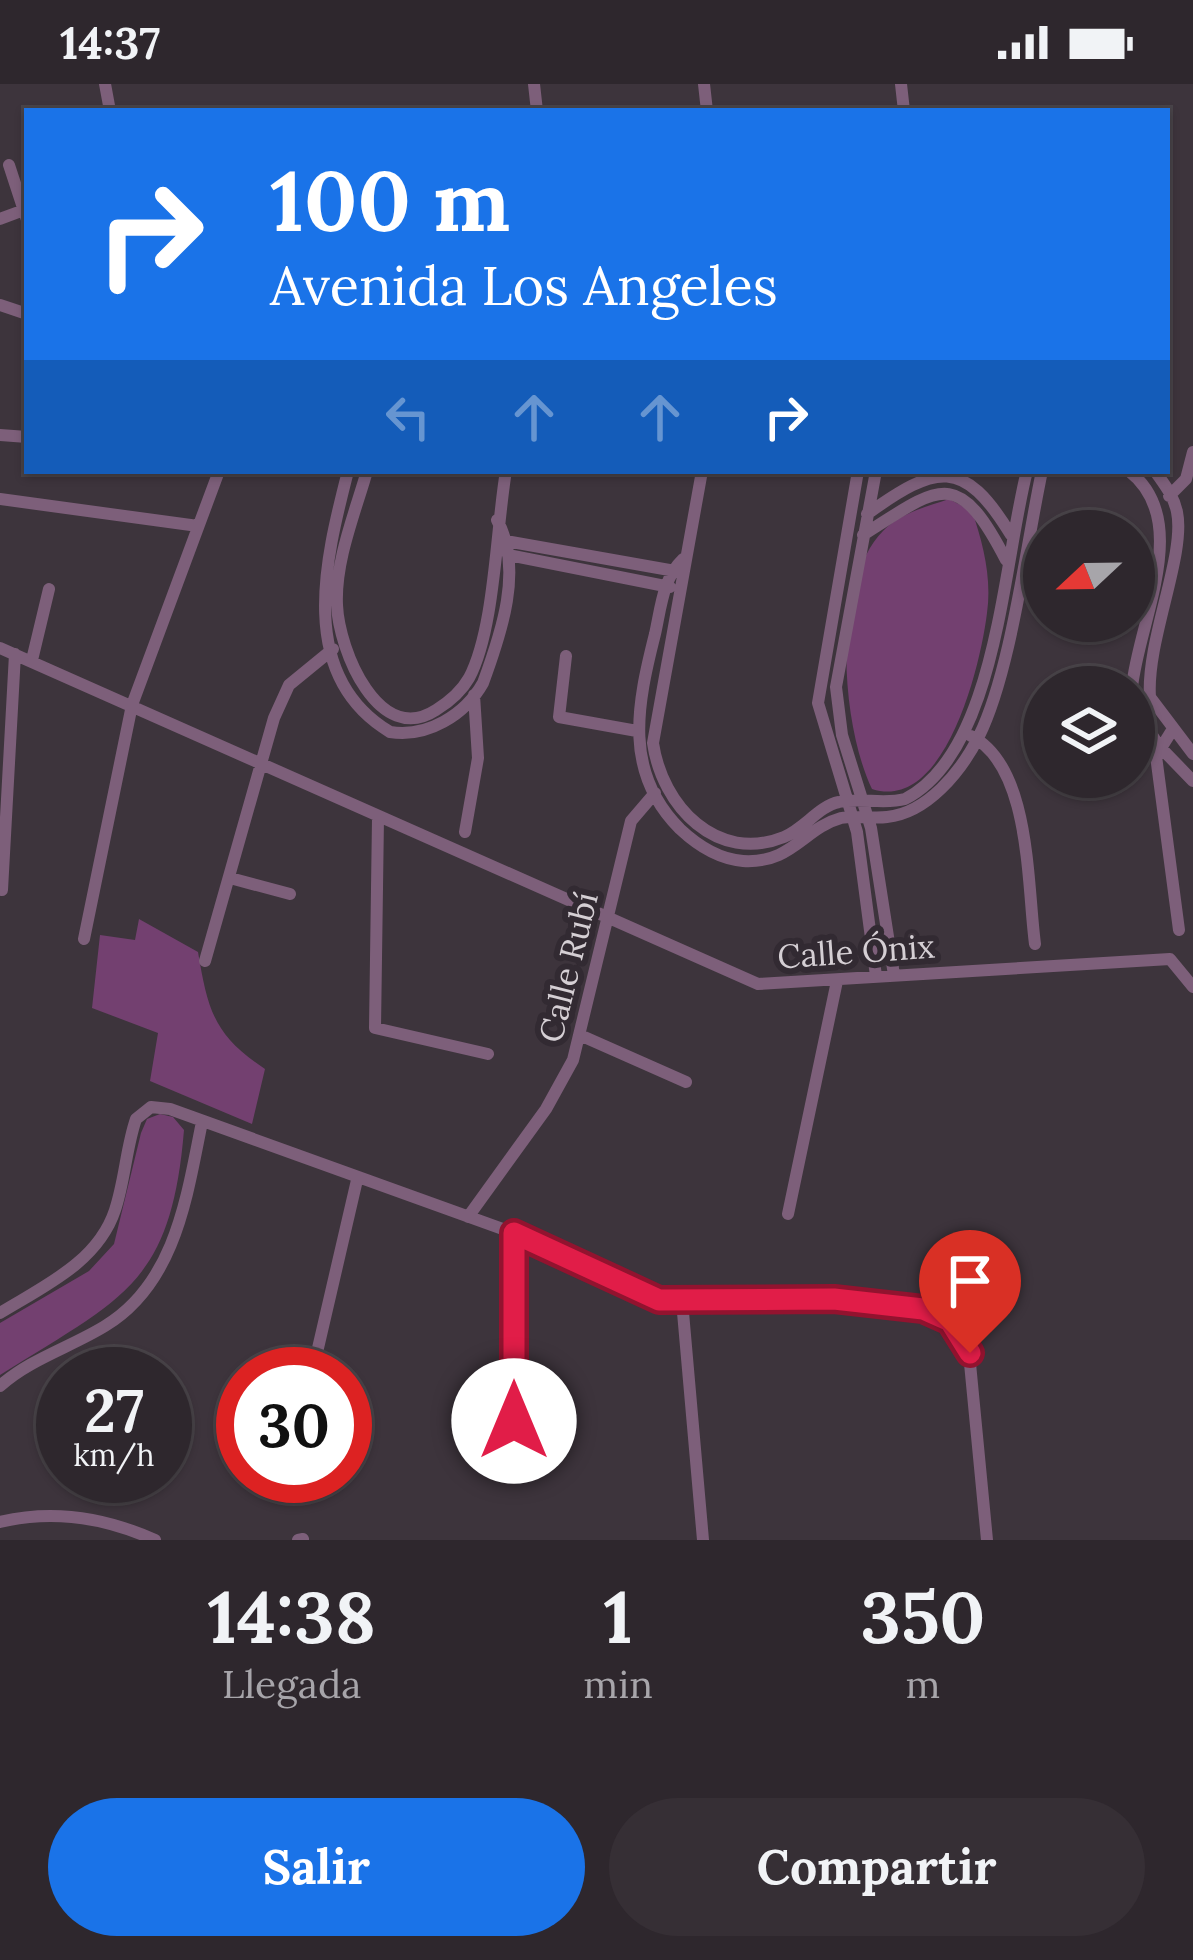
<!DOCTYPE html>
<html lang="es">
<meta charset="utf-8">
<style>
:root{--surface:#2e272d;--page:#362f35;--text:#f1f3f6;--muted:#a7a5aa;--line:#494449;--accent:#1a73e8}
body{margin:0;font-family:Lora,serif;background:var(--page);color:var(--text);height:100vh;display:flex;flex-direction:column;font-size:45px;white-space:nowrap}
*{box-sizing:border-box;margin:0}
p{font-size:39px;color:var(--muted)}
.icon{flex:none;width:66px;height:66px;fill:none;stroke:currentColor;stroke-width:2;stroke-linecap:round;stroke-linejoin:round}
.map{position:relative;height:1456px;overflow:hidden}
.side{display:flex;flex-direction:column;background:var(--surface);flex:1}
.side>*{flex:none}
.banner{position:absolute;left:24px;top:24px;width:1146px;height:366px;border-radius:0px;box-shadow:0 3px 9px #0004,0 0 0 3px var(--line);background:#1a73e8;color:#fff;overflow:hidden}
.needle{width:78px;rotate:248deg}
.controls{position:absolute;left:1023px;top:426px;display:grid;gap:24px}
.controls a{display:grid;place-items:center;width:132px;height:132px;border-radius:50%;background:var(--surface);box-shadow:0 3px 9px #0004,0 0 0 3px var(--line);font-size:60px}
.speed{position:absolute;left:36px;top:1263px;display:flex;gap:24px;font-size:60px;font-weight:700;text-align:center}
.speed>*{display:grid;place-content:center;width:156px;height:156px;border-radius:50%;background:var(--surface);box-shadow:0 3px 9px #0004,0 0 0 3px var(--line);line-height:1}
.speed small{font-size:30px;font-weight:400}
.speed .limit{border:18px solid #d22;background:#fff;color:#111}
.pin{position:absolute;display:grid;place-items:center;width:102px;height:102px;color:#fff;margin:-123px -51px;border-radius:50% 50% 50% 0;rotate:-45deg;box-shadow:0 0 12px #0007}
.pin .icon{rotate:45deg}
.me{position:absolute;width:132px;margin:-66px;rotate:0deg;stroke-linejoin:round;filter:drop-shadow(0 0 9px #0008)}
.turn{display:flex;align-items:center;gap:42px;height:252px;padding:0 48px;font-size:54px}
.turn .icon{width:156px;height:156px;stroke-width:2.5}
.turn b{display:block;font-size:84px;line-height:102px}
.lanes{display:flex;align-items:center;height:114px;padding:0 48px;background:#0003;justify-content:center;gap:60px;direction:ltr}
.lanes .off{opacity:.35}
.eta{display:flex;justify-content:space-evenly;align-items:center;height:204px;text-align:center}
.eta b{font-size:72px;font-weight:800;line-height:84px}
.cta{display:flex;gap:24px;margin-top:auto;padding:24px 48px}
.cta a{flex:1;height:138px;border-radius:72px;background:var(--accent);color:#fff;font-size:48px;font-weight:800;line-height:138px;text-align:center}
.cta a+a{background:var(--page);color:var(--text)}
.status{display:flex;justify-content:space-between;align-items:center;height:84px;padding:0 60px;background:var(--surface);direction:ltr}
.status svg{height:33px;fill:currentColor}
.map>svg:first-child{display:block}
.green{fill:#734070}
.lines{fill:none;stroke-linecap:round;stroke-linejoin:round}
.minor{stroke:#7d5f7a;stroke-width:12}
.route-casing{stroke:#92132f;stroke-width:30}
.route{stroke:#e11d48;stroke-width:21}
.labels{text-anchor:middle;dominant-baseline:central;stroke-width:12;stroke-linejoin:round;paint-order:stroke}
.street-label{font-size:33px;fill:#d5cfd4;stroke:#322a32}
</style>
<div class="status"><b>14:37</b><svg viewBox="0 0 49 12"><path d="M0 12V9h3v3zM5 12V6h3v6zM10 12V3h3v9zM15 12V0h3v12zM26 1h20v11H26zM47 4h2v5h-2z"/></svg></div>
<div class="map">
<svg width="1193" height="1456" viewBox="0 0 1193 1456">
<rect width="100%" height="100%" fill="#3d343c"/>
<path class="green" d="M949,415l23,12c11,32 20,67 15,102 -6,50 -41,200 -115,176 -30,-62 -42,-204 11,-258 17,-18 43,-24 66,-32z
M139,835l59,33c10,59 16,83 67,117l-13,55 -102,-43 8,-48 -66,-25 8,-73 35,5z
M160,1030l13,3 11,13c-13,156 -62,168 -184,245v-52l89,-52 25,-27 27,-111 6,-14z"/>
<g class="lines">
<path class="minor" d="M105,0l5,27
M534,0l3,27
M704,0l3,27
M901,0l3,27
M9,81l18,55
M0,135l24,-9
M0,221l27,9
M0,351l27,2
M348,387c-22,86 -53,204 42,261 37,6 75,-17 93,-49 18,-49 41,-115 14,-163
M367,387c-12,42 -32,90 -30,134 2,46 42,142 99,105 13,-8 25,-18 33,-32 26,-49 27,-149 37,-207
M702,387l-49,272c9,63 64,121 131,94 20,-8 35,-31 55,-35 22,-5 44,3 66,-3 92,-47 98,-237 122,-328
M858,387l-40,232 39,129 19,144
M876,387l-40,216 6,48 29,93 23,147
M1129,387c64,50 10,149 3,216
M1155,387c9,13 19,25 22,41 9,43 -31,129 -27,185l43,57
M1169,412l17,-17 7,-27
M0,415l198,27
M867,430c69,-49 96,-58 144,21
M863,451c78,-50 95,-68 143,25
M506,457l169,30
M508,471l162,32
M683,475c-20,19 -22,48 -28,75 -18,71 -32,138 25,195 17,16 39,30 63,32 49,3 61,-33 98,-43 14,-3 31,1 46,-1 40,-4 74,-45 92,-81 32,-65 47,-190 63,-265
M0,564l758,336 412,-25 23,28
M566,572l-7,61 78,14
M32,576l17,-71
M1134,623l25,39 34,35
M1171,648l-15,24 23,174
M971,652c60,30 56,148 64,208
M378,734l-3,210 113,26
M465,748l13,-74 -4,-63
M230,794l60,16
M2,806l13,-236
M84,855l48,-234 87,-234
M205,877l69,-243 15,-33 44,-36
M582,952l104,46
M788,1130l49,-233
M468,1133l78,-108 27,-49 58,-239 24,-28
M514,1149l1,235
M682,1217l21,239
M0,1229c44,-27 98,-51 115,-103 10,-30 11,-62 21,-91l15,-12 19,2 344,124 135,65 249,6 52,17 19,32 18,187
M312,1290l45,-194
M0,1302c30,-27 71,-39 105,-60 71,-43 82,-131 97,-204
M0,1438c53,-13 106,-4 155,18
M298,1456l5,-1"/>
</g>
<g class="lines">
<g class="route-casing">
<path id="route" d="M514,1337v-188l145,67 175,-1 89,10 27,12 20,32"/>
</g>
<use href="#route" class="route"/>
</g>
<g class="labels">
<g class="street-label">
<text transform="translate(856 867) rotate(-4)">Calle Ónix</text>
<text transform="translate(568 883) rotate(-76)">Calle Rubí</text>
</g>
</g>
</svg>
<div class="controls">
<a><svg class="needle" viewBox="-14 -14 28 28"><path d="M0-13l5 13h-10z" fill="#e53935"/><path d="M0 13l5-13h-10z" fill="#a7a5aa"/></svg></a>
<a><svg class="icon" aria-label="layers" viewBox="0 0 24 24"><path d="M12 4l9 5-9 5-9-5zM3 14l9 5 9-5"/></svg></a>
</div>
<div class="speed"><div>27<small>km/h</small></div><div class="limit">30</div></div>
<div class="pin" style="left:970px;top:1269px;background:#d93025"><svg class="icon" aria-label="arrive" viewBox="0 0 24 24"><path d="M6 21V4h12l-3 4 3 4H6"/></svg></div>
<svg class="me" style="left:514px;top:1337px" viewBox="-20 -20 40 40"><circle r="19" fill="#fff"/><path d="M0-13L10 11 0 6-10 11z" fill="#e11d48"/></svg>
<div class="banner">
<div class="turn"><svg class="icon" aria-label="right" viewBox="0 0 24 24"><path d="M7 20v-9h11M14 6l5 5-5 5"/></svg><div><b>100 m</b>Avenida Los Angeles</div></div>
<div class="lanes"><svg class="icon off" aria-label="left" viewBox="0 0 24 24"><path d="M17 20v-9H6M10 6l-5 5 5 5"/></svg><svg class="icon off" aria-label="ahead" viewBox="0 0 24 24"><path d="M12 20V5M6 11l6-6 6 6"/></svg><svg class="icon off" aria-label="ahead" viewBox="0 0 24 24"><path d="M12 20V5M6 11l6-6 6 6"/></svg><svg class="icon" aria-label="right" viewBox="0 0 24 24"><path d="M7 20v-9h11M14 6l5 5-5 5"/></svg></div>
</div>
</div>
<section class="side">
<div class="eta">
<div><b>14:38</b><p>Llegada</p></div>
<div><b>1</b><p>min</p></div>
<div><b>350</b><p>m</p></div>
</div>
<div class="cta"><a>Salir</a><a>Compartir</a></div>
</section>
